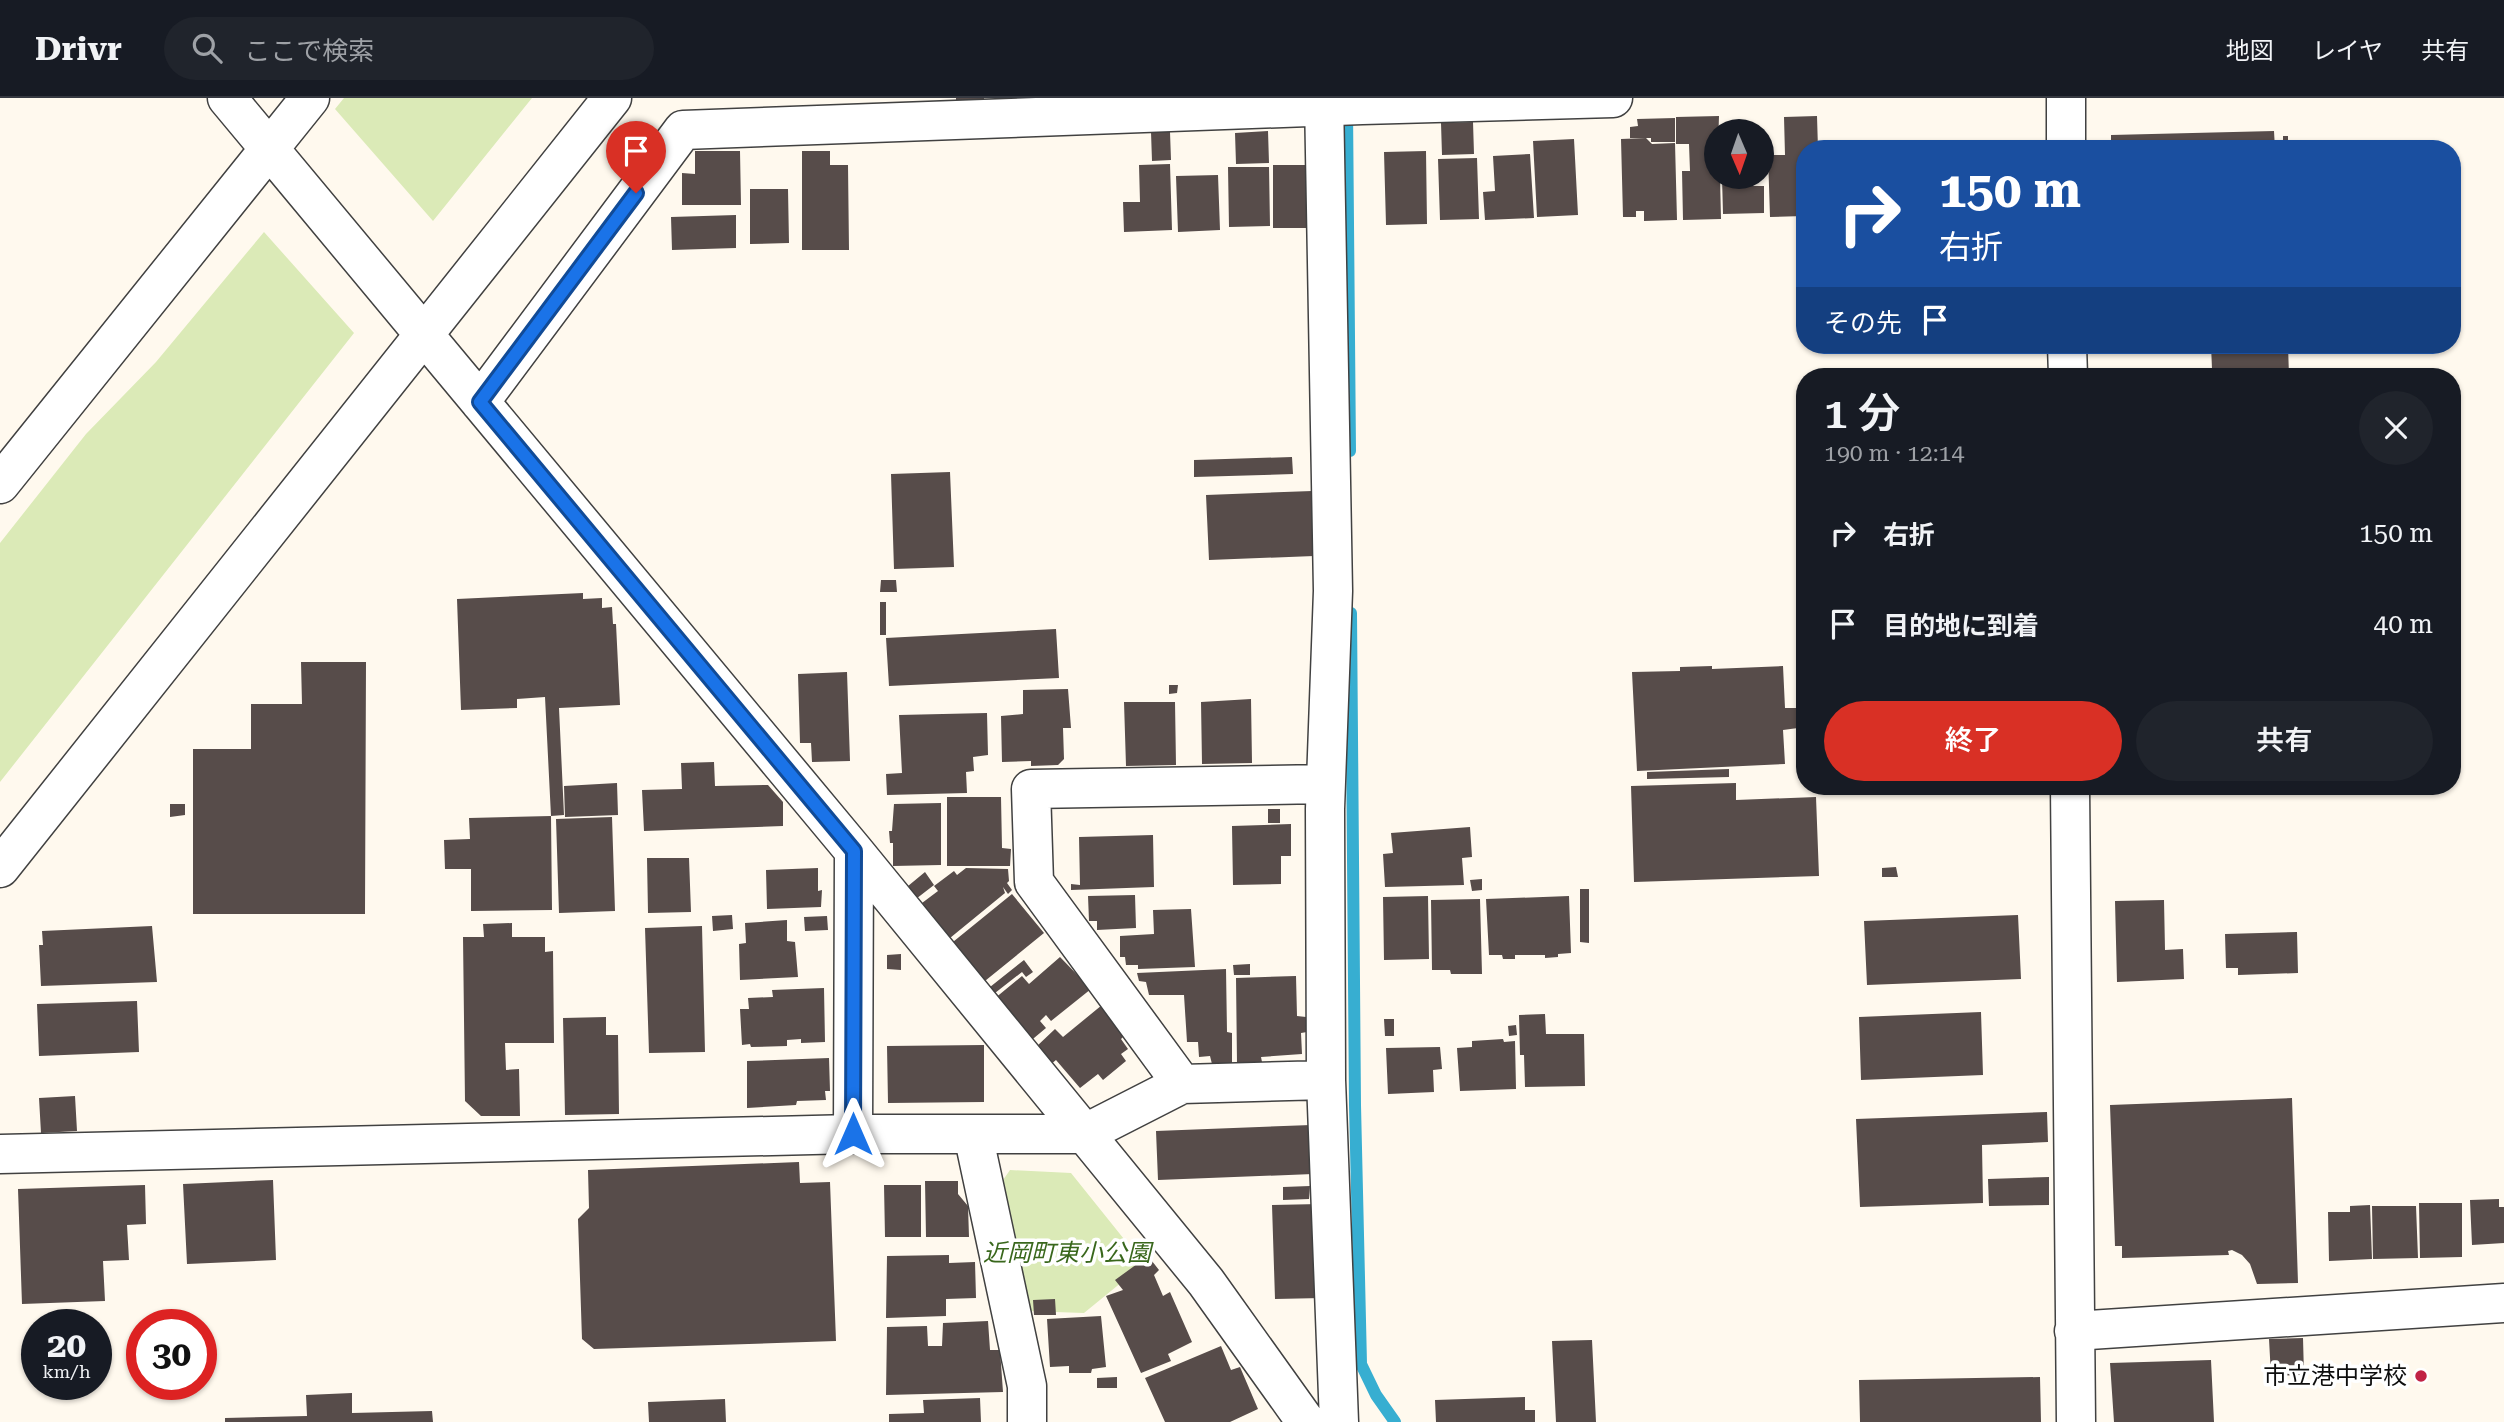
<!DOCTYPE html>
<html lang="ja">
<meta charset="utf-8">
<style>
:root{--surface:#171b24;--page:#20242c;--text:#f1f3f6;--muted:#9ea1a6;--line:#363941;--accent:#d93025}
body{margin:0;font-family:"Roboto Serif","Noto Sans JP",serif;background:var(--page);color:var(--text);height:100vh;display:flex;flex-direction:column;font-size:26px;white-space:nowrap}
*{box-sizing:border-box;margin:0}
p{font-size:23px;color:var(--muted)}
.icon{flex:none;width:38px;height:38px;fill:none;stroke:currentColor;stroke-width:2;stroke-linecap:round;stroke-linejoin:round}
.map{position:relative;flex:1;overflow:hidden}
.drawer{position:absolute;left:1796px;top:270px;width:665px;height:427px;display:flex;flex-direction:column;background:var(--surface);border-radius:28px;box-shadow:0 2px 5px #0004}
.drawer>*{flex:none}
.banner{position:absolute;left:1796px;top:42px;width:665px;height:214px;border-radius:28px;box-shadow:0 2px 5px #0004;background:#1a4fa0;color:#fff;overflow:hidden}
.needle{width:46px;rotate:178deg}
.buttons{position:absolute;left:1704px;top:21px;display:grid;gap:14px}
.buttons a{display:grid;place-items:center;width:70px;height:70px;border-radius:50%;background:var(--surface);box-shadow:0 2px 5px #0004;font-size:35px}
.speed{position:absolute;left:21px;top:1211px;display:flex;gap:14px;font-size:35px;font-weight:700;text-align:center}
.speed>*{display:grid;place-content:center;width:91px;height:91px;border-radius:50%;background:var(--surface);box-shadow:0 2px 5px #0004;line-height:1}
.speed small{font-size:18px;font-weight:400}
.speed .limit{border:10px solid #d22;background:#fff;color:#111}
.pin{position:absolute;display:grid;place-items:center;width:60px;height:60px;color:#fff;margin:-72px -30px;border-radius:50% 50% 50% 0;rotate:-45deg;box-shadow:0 0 7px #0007}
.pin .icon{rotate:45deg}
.me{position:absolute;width:77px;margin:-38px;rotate:0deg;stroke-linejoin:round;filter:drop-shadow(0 0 5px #0008)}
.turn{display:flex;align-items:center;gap:24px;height:147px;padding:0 28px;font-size:32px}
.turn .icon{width:91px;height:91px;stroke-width:2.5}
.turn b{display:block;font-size:49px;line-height:60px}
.then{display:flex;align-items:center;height:66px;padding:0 28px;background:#0003;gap:14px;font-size:26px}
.round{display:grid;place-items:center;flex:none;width:74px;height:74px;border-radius:37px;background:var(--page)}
.head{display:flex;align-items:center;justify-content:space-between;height:119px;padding:0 28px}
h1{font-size:42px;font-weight:600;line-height:52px}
.cta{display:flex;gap:14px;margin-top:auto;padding:14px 28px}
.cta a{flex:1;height:80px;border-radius:42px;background:var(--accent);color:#fff;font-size:28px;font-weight:600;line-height:80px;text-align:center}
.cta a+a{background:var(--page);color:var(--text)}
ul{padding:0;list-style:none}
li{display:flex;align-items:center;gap:21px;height:91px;padding:0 28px}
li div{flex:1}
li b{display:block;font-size:26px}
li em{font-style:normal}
header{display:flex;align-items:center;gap:42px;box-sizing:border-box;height:98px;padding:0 35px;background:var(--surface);border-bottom:2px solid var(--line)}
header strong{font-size:33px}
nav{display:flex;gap:38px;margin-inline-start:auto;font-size:24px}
.search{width:490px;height:63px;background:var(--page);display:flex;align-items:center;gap:18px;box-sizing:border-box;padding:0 24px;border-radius:38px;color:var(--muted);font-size:26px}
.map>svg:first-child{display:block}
.green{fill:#dbeab7}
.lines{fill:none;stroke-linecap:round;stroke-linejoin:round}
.stream{stroke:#37aed1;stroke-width:12}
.building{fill:#574c4a}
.minor-casing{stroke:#414141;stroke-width:41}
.minor{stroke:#fff;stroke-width:38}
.route-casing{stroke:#114b97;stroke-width:18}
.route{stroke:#1a73e8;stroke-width:12}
.poi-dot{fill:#c12245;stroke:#fff;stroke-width:2.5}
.labels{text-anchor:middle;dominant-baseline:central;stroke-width:7;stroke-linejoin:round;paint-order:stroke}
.park-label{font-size:24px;font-style:italic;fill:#39671c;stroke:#fff}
.poi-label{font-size:24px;fill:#0e0e0e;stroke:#fff;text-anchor:end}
</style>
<header>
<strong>Drivr</strong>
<div class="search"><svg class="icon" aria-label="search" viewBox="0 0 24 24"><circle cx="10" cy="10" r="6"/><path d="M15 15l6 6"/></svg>ここで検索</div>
<nav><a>地図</a><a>レイヤ</a><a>共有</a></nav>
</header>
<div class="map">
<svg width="2504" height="1324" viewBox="0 0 2504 1324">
<rect width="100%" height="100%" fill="#fff9ee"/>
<path class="green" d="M344,0h188l-99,123 -98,-112z
M264,134l90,101 -354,449v-239l86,-109 70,-72z
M1010,1072l61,3 73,91 -60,49 -57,-2 -33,-118z"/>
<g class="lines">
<path class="stream" d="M1347,11l3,342
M1351,515l4,492 6,259 15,31 19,27"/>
</g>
<path class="building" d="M956,0h28v2l-28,1z
M1719,18l-2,61h3l1,42 -38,1 -1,-49h8l-1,-27h-13v-27z
M1817,18l1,33h-14v67l-34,1 -2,-62h17l-1,-38z
M1675,20v24h-24v-4h-21v-11l8,-1 -1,-7z
M1473,24l1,32 -32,1 -1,-32z
M1268,33l1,32 -33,1 -1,-31z
M2274,33l1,18h-164v-14z
M1151,34h19l1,28 -19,1z
M2283,38h5v13h-5z
M1646,40l6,6 23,-1 2,77 -33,1v-10h-8v6h-13l-2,-78z
M1574,41l4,76 -41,2 -4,-76z
M1762,45h3v26h-3z
M695,53h45l1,54h-59v-32l13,1z
M802,53h28v14h18l1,85h-47z
M1426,53l1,73 -41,1 -2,-73z
M1530,56l4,64 -49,2 -2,-28 12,-1 -2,-35z
M1477,60l2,61 -39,1 -2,-61z
M1170,66l2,66 -48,2 -1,-30h17l-1,-37z
M1273,67h41v63h-41z
M1228,69h41l1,59 -41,1z
M1218,77l2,55 -42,2 -2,-56z
M1722,79h27l1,9h14v27l-41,1z
M750,91h38l1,54 -39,1z
M736,117v33l-64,2 -1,-33z
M2211,247h77l1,31h-90v-6l13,-1z
M2012,271v7h-142v-2z
M1292,359l1,17 -99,3v-17z
M950,374l4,95 -60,2 -3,-95z
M1312,393l2,65 -105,4 -3,-65z
M881,482h15l1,12h-17z
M583,495v6l19,-1v10l10,-1 1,17h3l4,81 -61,3 5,107 -13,1 -6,-119 -28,2v9l-56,2 -4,-111z
M880,504h6v33h-6z
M1056,531l3,49 -170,8 -3,-48z
M301,564h65l-1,252h-172v-165h58v-45h51z
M1798,566h6v21h-5z
M1712,568v3l71,-3 2,42h12l1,20 -15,2 2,34 -148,7 -5,-99 48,-1v-4z
M847,574l3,89 -38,1 -1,-19h-11l-2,-69z
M1169,587h9l-1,8 -8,1z
M1068,591l3,39h-8l1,31 -6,6 -27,1v-5l-29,1 -1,-46 22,-2v-24z
M1251,601l1,64 -50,1 -1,-62z
M1124,604h51l1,63 -50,1z
M987,615l1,42 -15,2 1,14 -8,1 1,21 -80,2 -1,-21 16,-1 -3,-58z
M714,664l1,24 53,-1 15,17v24l-139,5 -2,-41 40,-1 -1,-26z
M1729,671v8l-82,2v-7z
M617,685l1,32 -53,2 -1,-31z
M1736,685v17l80,-3 3,79 -185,6 -3,-96z
M947,699h54l1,51 9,1 -1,17h-63z
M941,705v62l-48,1v-23h-3l-1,-12h3l2,-27z
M170,706h15v11l-15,2z
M1268,711h12v14h-12z
M551,718l1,94 -81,1v-42h-26l-1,-29 26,-1 -1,-21z
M612,719l3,94 -56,2 -3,-94z
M1291,726v32h-10v28l-48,1 -1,-59z
M1470,729l2,30 -10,1 2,27 -79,2 -2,-33 10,-1 -2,-20z
M1153,737l1,52 -83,3v-6l9,1 -1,-48z
M647,760h42l2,54 -43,1z
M1896,769l2,10h-16v-9z
M818,770v23l4,-1 -1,17 -54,2 -1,-39z
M966,770l42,1 1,12 -2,2 5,7 -4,4 -5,-7 2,6 -55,45 -28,-35 16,-12 -4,-5 20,-15 3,4z
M925,774l9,13 -22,17 -10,-11z
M1482,781v11l-10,1 -2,-11z
M1580,791h9v54l-9,-1z
M1012,796l32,39 -64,52 -32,-39z
M1135,797l1,33 -39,2v-9h-8l-1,-25z
M1428,798l1,63 -45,1 -1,-63z
M1569,798l2,57 -13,1v3l-13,1v-3h-30v4h-12l-1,-4h-13l-3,-56z
M1480,801l2,75h-31l-1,-4h-18l-1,-70z
M2164,802l1,50 18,-1 1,30 -67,3 -2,-81z
M1191,811l4,58 -57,2v-4h-12l-1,-8h-5v-21l34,-2 -1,-24z
M732,817l1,14 -20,2 -1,-15z
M2018,817l3,64 -154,6 -3,-64z
M827,818l1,14 -23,1 -1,-14z
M787,822v21l8,1 3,35 -58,3 -1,-36 7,-1 -1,-20z
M512,825v14h33v15l8,-1 1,92h-49l1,27 13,-1 1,47h-39l-16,-15 -2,-164h21l-1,-13z
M152,828l5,56 -116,4 -2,-41h4l-1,-14z
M702,828l3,126 -56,1 -4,-125z
M2297,834l1,41 -60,2v-7h-12l-1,-34z
M901,856v16l-14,-1v-14z
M1060,859l31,32 -40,32 -5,-6 -6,6 6,7 -18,15 -34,-44 28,-23 7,8z
M1024,862l9,12 -7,5 -4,-5 -27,21 -5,-6z
M1250,866v11h-16l-1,-10z
M1226,871l1,63 5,1v30l-20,1 -2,-8 -11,1 -1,-15h-11l-3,-47h-35l-3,-13 -7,-1 -2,-8z
M1296,878l1,40 9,1 1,15 -6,1 1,21 -41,3 1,5 -25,1 -1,-85z
M824,890l1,54 -24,1v-4l-14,1v6l-36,1 -1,-3 -8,1 -2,-36h9l-1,-11 25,-1 -1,-7z
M137,903l2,51 -100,4 -2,-52z
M1102,907l24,29 -5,5 7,10 -7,5 5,7 -23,19 -5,-6 -18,14 -24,-28 -6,5 -14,-18 19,-18 8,8z
M1981,914l2,63 -122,5 -2,-63z
M1545,916l1,20h38l1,52 -60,1 -1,-32h-4l-1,-40z
M606,919v18h12l1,79 -54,1 -2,-97z
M1384,921h10v17h-9z
M1516,927l1,10 -8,1 -1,-10z
M1503,941l1,3 11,-1 1,48 -56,2 -3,-43 15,-1v-6z
M984,947v57l-96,1 -1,-57z
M1440,949l2,22 -9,1 1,22 -46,2 -2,-46z
M829,960l1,33h-5l1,9 -29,1 -1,4 -49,3v-47z
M75,998l2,35 -36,2 -2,-35z
M2292,1000l6,185 -41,1 -7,-20 -8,-9 -10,-5 -4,1 1,4 -107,3v-12h-7l-5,-141z
M2047,1014l1,30 -66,3 1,58 -123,4 -4,-88z
M1311,1027l2,49 -155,6 -2,-49z
M799,1064l1,21 30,-1 6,159 -242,8 -12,-10 -4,-120 11,-11 -1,-38z
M2049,1079v28l-60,1 -1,-27z
M273,1082l3,80 -89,4 -4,-80z
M925,1083h33v13l10,12 1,31h-43z
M145,1087l1,39 -19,1 2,35 -26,1 2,40 -83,3 -4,-115z
M884,1087h37v52h-36z
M1310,1088l-1,13 -26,1v-13z
M2499,1101v8h5v36l-32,2 -2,-45z
M2419,1105h43v54l-42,1z
M1320,1106l2,94 -47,1 -3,-94z
M2370,1107l2,54 -43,2 -1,-49h22v-6z
M2372,1108h44l2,52 -45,1z
M949,1157v8l26,-1 1,36 -30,1v17l-60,2 1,-62z
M1148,1158l11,14 -5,5 9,21 7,-4 22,50 -24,12 3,7 -30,12 -35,-77 17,-6 -8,-10z
M1055,1201l1,16h-22l-1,-15z
M1101,1218l5,51 -14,2 -1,4h-22v-7l-19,1 -3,-48z
M988,1223l2,29h10l3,42 -117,3 1,-68 40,-1 1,20h14l1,-23z
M2303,1240l1,37 -33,1 -2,-37z
M1592,1242l4,82h-40l-4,-81z
M1221,1248l10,24 9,-3 18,42 -28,13h-65l-20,-44z
M2211,1262l3,62h-100l-4,-59z
M1117,1279v11h-20v-10z
M2040,1279l1,45h-181l-1,-42z
M352,1295v20l80,-2 1,11h-208v-4l82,-2 -1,-21z
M1525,1299v13h10v12h-99l-1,-22z
M980,1300l1,24h-92v-8l35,-1 -1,-13z
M725,1301l1,23h-77l-1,-20z"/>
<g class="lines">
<g class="minor-casing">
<path id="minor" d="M227,0l627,753 352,431 100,140
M1324,0l9,493 -8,218 1,271 13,342
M2066,0v51
M2067,247l1,31
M480,304l203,-272 679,-25 251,-7
M0,386l310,-386
M2070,688l6,636
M0,770l612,-770
M1182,986l-148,-202 -3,-93 294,-5
M853,1036h231l98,-50 144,-4
M973,1036l54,252v36
M0,1056l853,-20 1,-283
M2074,1233l430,-28"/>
</g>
<use href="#minor" class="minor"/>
</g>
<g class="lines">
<g class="route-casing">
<path id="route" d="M636,95l-156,209 374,449 -1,283"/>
</g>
<use href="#route" class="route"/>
</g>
<circle class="poi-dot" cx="2421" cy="1278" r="7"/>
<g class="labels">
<g class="park-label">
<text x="1067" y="1155">近岡町東小公園</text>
</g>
<g class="poi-label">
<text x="2407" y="1278">市立港中学校</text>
</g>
</g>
</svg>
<div class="buttons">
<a><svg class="needle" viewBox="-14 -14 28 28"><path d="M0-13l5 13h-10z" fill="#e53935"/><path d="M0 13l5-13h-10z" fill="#9ea1a6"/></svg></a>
</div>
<div class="speed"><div>20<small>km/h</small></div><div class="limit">30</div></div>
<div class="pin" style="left:636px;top:95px;background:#d93025"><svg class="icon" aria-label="arrive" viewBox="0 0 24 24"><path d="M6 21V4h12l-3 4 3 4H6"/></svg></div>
<svg class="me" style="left:853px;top:1036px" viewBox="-20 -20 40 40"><path d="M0-17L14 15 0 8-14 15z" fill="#1a73e8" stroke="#fff" stroke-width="4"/></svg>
<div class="banner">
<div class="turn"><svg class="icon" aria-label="right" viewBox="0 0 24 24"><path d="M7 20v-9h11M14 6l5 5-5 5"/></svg><div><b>150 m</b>右折</div></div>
<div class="then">その先<svg class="icon" aria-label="arrive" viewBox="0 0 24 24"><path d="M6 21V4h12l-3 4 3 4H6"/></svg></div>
</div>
<section class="drawer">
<div class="head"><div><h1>1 分</h1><p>190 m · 12:14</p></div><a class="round"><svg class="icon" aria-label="close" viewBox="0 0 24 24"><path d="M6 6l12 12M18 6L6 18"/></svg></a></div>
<ul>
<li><svg class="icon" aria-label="right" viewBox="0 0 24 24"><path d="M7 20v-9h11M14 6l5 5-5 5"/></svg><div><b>右折</b></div><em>150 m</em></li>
<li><svg class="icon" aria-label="arrive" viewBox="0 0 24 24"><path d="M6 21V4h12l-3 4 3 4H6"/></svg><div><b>目的地に到着</b></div><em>40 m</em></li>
</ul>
<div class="cta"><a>終了</a><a>共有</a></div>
</section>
</div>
